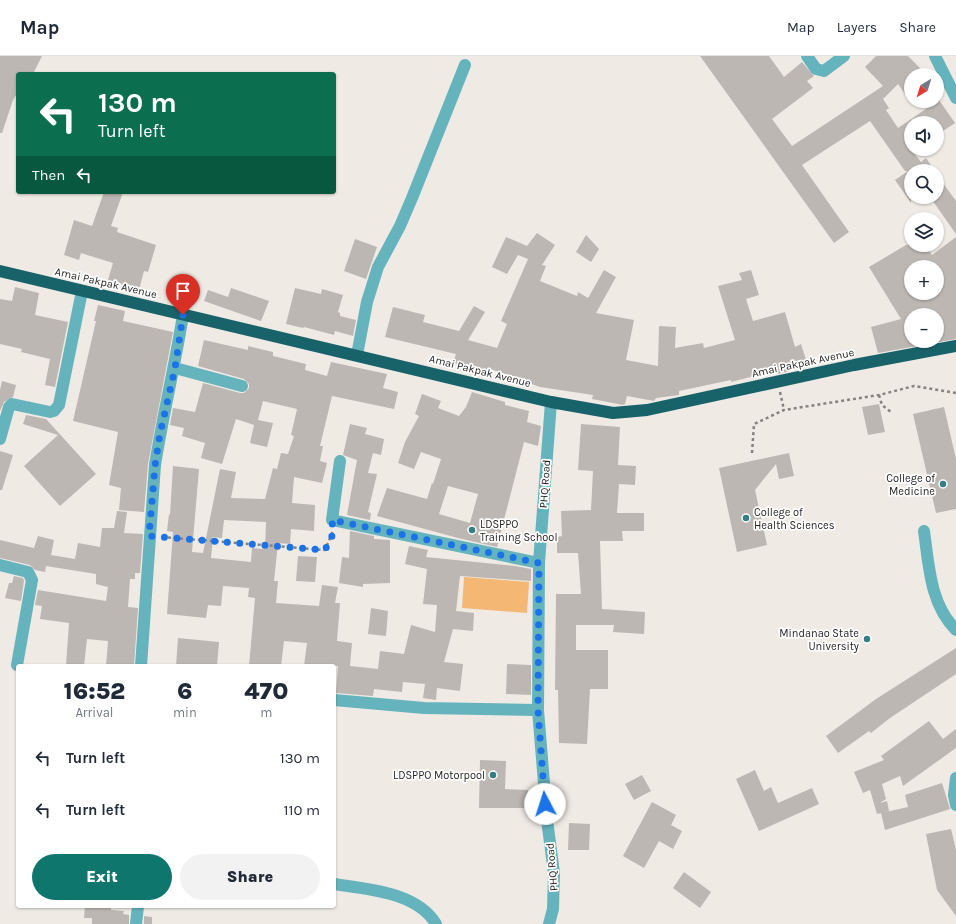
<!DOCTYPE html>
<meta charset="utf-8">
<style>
:root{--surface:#fff;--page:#f2f2f3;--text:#1f2937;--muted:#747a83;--line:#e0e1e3;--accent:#0f766e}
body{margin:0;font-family:Karla,sans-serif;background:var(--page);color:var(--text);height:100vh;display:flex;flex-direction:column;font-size:15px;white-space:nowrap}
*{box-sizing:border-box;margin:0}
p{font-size:13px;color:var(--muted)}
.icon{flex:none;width:22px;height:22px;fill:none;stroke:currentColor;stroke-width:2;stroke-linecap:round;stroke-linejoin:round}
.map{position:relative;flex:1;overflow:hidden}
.side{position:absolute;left:16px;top:608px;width:320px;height:244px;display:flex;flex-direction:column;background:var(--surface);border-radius:4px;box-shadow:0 1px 3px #0004}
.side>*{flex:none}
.top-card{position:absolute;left:16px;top:16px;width:320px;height:122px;border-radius:4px;box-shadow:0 1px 3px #0004;background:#0b6e4f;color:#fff;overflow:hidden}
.needle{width:26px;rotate:218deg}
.controls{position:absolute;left:904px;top:12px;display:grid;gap:8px}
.controls a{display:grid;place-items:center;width:40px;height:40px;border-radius:50%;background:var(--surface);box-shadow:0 1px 3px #0004;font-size:20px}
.pin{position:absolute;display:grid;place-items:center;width:34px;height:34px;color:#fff;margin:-41px -17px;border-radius:50% 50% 50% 0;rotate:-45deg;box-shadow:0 0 4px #0007}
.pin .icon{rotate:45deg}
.me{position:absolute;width:44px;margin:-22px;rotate:355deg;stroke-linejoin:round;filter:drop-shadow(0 0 3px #0008)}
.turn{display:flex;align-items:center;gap:14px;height:84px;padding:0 16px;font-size:18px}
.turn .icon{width:52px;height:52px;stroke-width:2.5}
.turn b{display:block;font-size:28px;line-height:34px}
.then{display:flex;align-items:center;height:38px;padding:0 16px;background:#0003;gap:8px;font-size:15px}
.eta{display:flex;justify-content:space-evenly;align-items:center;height:68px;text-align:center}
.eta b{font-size:24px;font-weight:800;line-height:28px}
.action{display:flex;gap:8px;margin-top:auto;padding:8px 16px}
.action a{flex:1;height:46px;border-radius:24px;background:var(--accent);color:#fff;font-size:16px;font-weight:800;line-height:46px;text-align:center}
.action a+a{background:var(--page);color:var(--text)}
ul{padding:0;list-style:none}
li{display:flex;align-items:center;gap:12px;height:52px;padding:0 16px}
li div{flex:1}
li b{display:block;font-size:15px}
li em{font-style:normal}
header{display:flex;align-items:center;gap:24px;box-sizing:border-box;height:56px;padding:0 20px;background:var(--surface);border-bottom:1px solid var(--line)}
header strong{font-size:19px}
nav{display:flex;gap:22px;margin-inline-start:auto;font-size:14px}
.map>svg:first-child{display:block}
.green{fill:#f5b874}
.building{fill:#bcb7b2;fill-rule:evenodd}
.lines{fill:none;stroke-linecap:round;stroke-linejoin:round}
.path{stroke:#86837f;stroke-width:2.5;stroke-dasharray:3 3;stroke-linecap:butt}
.minor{stroke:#65b4bd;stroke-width:12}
.highway{stroke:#18626a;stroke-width:12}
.route{stroke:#1a73e8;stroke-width:7;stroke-dasharray:0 12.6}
.poi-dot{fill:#357d85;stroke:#fff;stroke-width:1.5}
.labels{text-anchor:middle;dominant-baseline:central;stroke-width:3.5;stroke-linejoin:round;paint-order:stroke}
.street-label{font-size:11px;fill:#201e1c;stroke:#fff}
.poi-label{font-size:11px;fill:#201e1c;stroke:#fff;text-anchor:end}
</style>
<header>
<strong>Map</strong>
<nav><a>Map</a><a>Layers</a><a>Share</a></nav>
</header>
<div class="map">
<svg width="956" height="868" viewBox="0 0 956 868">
<rect width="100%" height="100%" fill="#efeae4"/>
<path class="green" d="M464,521l65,5 -2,31 -65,-5z"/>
<path class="building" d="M0,0h42l-9,18h-15v18l-5,8 -11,33h-2z
M700,0h69l15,21 18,-15 12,14 -7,5 6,7 -41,31 20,27 91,-60 -18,-19 11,-11h32l19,19h-16v28l-13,-19 -15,15 6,9 -3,2 12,18 41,-28 16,23 -18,12v-12h-26v26l10,13 5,-4 9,13h-24v32l-16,-23 13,-9h-3l-35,-50 -68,44 47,67 -15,11z
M937,119l19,26v33l-26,-37h7z
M104,136h19l-12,34 7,2 -1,4 39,13 -8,27 -4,-1 -5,19 -31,-10 5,-17 -32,-10 -2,7 -15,-5 10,-35 18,6z
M537,177l18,12 -13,20 4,1 -6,15 37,15 1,-4 10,6 16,-28 12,7 -20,36 38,7 -8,40 32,6 1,-40 17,1 -1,21 28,-5 1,5 31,-8 -17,-54 24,-6 -3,-7 12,-3 8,25 -13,4 7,22 32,-9 10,35 6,-3 7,22 -30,8 -1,-4 -46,12v-2l-52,11v4l-23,3 -2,3 -27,-5 -2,8 -2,1 -31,-6 1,-4 -53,-8 -52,-19 -1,3 -34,-8 3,-9 -71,-17 8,-30 32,8 -2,7 36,9 15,-25 11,6 -17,28 29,8 10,-24 -6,-3 27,-62 -10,-4 -11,19 -15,-7 14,-30 21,9z
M586,179l13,14 -8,13 -15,-10z
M956,181v102l-78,14 -7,-26 30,-8 -32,-52 37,-22h19l7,10zM911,211h26v26h-26zM911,259h26v26h-26z
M355,183l22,8 -11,32 -22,-8z
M15,231l24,6 -4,22 33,7 -13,65 -10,-2 5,-26 -29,-7 1,-3 -22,-5v-45l12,2z
M231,232l38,13 -8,20 -57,-20 4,-11 20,7z
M295,232l26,6 1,-5 21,6 -5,17 2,1v3l16,4 -3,16 -18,-5 -1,4 -30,-8 -1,1 -17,-4z
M98,249l27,6 -2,10 50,11 -25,132 -4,48 -25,-2 2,-22 -12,-3 9,-53 -45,-11 23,-100h-2z
M204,284l44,10v-4l25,6v4l33,8 -1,6 22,6 4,-14 56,12 -4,14 15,4 -4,17 -62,-13 -12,50h3l-3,15 7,2 -5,20 -28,-6 -2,26 23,2 -1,26 -23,-2 -1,15 -12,-1 -4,38h4l-2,22 43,3 3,-21 16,2 -3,16h5l-3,38 15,2 -2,23 28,3 2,-18 24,3 7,-29 24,7 2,-27 -14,-1 4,-35 -22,-5 4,-18 19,4 -2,7 89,9 16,3v12l-71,-5 -4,35 18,2 -1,18 -20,-2 -9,33 19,2 -3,27 -23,-3 -1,12 -13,-2 2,-14 -22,-2 -1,10 -28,-3 -1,7 -37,-3 2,-27h-34l3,-23 -23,-2 -3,25h-32l6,-68 -7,-1 1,-9 -26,-2 -2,20 -13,-1 -2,13 -39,-4 6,-82 -6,-1 2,-17 1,1 3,-49 26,3 -7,83 11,1 17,-84 16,3 -5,26 34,1 8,-31 4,1 4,-16 7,1 6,-18 -3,-1 6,-26 -34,-8 -5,19 15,3 -6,24 -17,-4 4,-18 -18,-6 -14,45 -21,-6 4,-15 -23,-7 2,-8 -14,-3 3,-17 22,4 8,-29 37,10h4l5,-5v-4l-5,-5 -46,-13zM224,464l42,2 -1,27 -13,-1 -1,14 -40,-4 2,-21 9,1z
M2,325l14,4 -3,12 -9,5 -4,9v-21z
M472,336l33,10v3l24,6 -2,11 14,4 -3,20 -14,-4 -27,105 -39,-9 -81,-22 10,-28 40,11 5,-16 1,1 8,-25 -20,-7 -7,17 -16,-6 7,-21 14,-26 -4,-2 7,-20 19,7 -3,7 21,8 7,-9zM448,430l30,8 -8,29 -31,-9z
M879,348l6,28 -17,3 -6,-28z
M944,351l12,52v50l-20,4 -23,-99z
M26,359l20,4 50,55 -36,32 -36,-40 34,-31 -35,-11z
M350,368l17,4 -2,6 19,5 -3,16 -8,-2 -5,20 9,1 -9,38 3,1 -1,7 -23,-5 10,-55 -14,-5z
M581,368l39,3 -2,38 18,1 -1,19 -16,-1 -2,29h27v18h-22l1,10h-23l2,68 43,3 -1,22 -31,-2 1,-7h-38v25h32v39h-18l-3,55 -28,-1 -1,-53h-3l1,-96h25l-3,-41h-21v-16l5,-1 -1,-25 30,-1 2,-39 -15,-1z
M0,395l13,4 -11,35h-2z
M789,397l5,23 -15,3 -3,-15 -21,26 12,55 -30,7 -18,-84z
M117,455l10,1 -3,21 19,1 -3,39h-5v6h-5l-2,28 10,1 -4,58h-28l2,-25 -21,-2 -3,27 -18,-1 3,-42 -29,-4 2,-13 -7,-1 3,-15 68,11 2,-14 -12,-3v-10l-50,-8 -1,6 -10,-2 -5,-5 -30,-7v-18l34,8 4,-12 16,4 -3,15 24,4 3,-16 22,4 2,-19h12z
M350,475l24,5v3l16,1v43l-27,1v3l-24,-4 3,-26 7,1z
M298,500l19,1 -2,25 -19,-1z
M14,520l9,2 1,3 -3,20 -16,-3 4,-15h3z
M371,552l17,3 -2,25 -18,-2z
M178,582l41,4 -2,24h-41z
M956,592v26l-66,44 -19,15 -2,-2 -31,22 -12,-17 50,-37z
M507,608l24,1v30l-25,-1z
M929,665l14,18 13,-10v19l-53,38 -3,-10 -18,8 4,15 -6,4 7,-2 2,10 -12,3 -7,-24 -7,3 -9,-21 30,-12 -3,-4z
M480,704l26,1 -1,28 23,1v18h-49z
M755,714l9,21 7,-4 7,16 34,-15 7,16 -60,27 -23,-52z
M642,719l9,16 -17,9 -9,-16z
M942,727l8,26 -65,21 -4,-17 27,-6 -3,-12z
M652,746l24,13 -5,10 11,6 -9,18 -14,-8 -15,27 -21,-12z
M569,767l21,1 -1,26h-21z
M951,773l5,21v66l-19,-26 -11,-56z
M684,816l27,20 -11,16 -27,-20z
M85,850h26v4l13,1 -1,3 6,1v9h-37v-6h-8z
M144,860l8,1v7h-8z"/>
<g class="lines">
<path class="path" d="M780,336l4,18
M879,339l3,10 9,7
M752,397l2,-29 30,-14 95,-15 35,-9 42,7
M162,481l163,13 8,-19"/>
<path class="minor" d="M807,0l9,13 8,2 20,-15
M935,0l21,42
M357,299l10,-53 11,-35 22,-41 12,-28 53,-133
M175,312l67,18
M0,383l9,-32 3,-3 38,8 4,-1 5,-6 23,-114
M340,405l-8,59 207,43
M924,475c5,35 6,73 32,99
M0,509l28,7 4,8 -15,85
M141,610l14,-201c8,-50 20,-100 28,-150
M334,644l90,8 114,2
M956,722l-2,17 2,10
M334,828c33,5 83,8 102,40
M136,868l2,-18
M549,868l4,-15 1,-36 -7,-53 -9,-110 1,-147 12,-161"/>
<path class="highway" d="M0,215l551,131 62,11 34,-3 207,-45 102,-19"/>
</g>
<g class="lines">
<path class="route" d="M183,259l-8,53 -15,66 -5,32 -6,70 176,14 8,-16 -1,-14 207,43 -1,147 7,94"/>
</g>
<g class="poi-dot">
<circle cx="943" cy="428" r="4"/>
<circle cx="746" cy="462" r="4"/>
<circle cx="472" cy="474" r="4"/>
<circle cx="867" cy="583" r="4"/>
<circle cx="493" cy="719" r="4"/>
</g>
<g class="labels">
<g class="street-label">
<text transform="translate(106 227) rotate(13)">Amai Pakpak Avenue</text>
<text transform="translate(803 307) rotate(-12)">Amai Pakpak Avenue</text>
<text transform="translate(480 315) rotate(14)">Amai Pakpak Avenue</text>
<text transform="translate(545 428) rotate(-86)">PHQ Road</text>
<text transform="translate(552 811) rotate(-95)">PHQ Road</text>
</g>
<g class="poi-label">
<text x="935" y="422">College of<tspan x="935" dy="13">Medicine</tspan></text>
<text x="754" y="456" text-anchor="start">College of<tspan x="754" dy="13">Health Sciences</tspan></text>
<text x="480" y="468" text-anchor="start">LDSPPO<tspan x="480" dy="13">Training School</tspan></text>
<text x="859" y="577">Mindanao State<tspan x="859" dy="13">University</tspan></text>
<text x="485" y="719">LDSPPO Motorpool</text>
</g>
</g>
</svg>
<div class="controls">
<a><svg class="needle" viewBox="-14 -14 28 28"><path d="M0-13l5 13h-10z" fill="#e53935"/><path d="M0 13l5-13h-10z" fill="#747a83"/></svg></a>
<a><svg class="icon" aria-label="sound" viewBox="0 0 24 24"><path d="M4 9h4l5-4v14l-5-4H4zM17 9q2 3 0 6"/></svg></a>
<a><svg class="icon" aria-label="search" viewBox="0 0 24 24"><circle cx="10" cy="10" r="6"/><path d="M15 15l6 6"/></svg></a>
<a><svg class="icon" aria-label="layers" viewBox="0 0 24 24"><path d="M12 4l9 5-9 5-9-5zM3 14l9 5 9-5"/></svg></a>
<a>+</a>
<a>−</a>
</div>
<div class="pin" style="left:183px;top:259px;background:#d93025"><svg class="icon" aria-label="arrive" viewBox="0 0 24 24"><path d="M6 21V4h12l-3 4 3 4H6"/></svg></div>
<svg class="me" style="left:545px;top:748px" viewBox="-20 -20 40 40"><circle r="19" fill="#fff"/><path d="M0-13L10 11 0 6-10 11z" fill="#1a73e8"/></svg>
<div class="top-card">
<div class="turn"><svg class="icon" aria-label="left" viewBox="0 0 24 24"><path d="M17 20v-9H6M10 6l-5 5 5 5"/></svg><div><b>130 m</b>Turn left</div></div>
<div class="then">Then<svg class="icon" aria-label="left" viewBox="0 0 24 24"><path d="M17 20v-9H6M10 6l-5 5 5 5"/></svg></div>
</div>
<section class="side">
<div class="eta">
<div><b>16:52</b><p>Arrival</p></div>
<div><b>6</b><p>min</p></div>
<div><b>470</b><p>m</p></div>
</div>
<ul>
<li><svg class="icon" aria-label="left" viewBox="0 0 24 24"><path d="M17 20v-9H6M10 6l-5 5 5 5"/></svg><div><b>Turn left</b></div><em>130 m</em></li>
<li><svg class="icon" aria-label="left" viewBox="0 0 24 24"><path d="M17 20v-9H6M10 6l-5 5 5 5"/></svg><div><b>Turn left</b></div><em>110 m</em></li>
</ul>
<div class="action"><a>Exit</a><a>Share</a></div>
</section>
</div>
